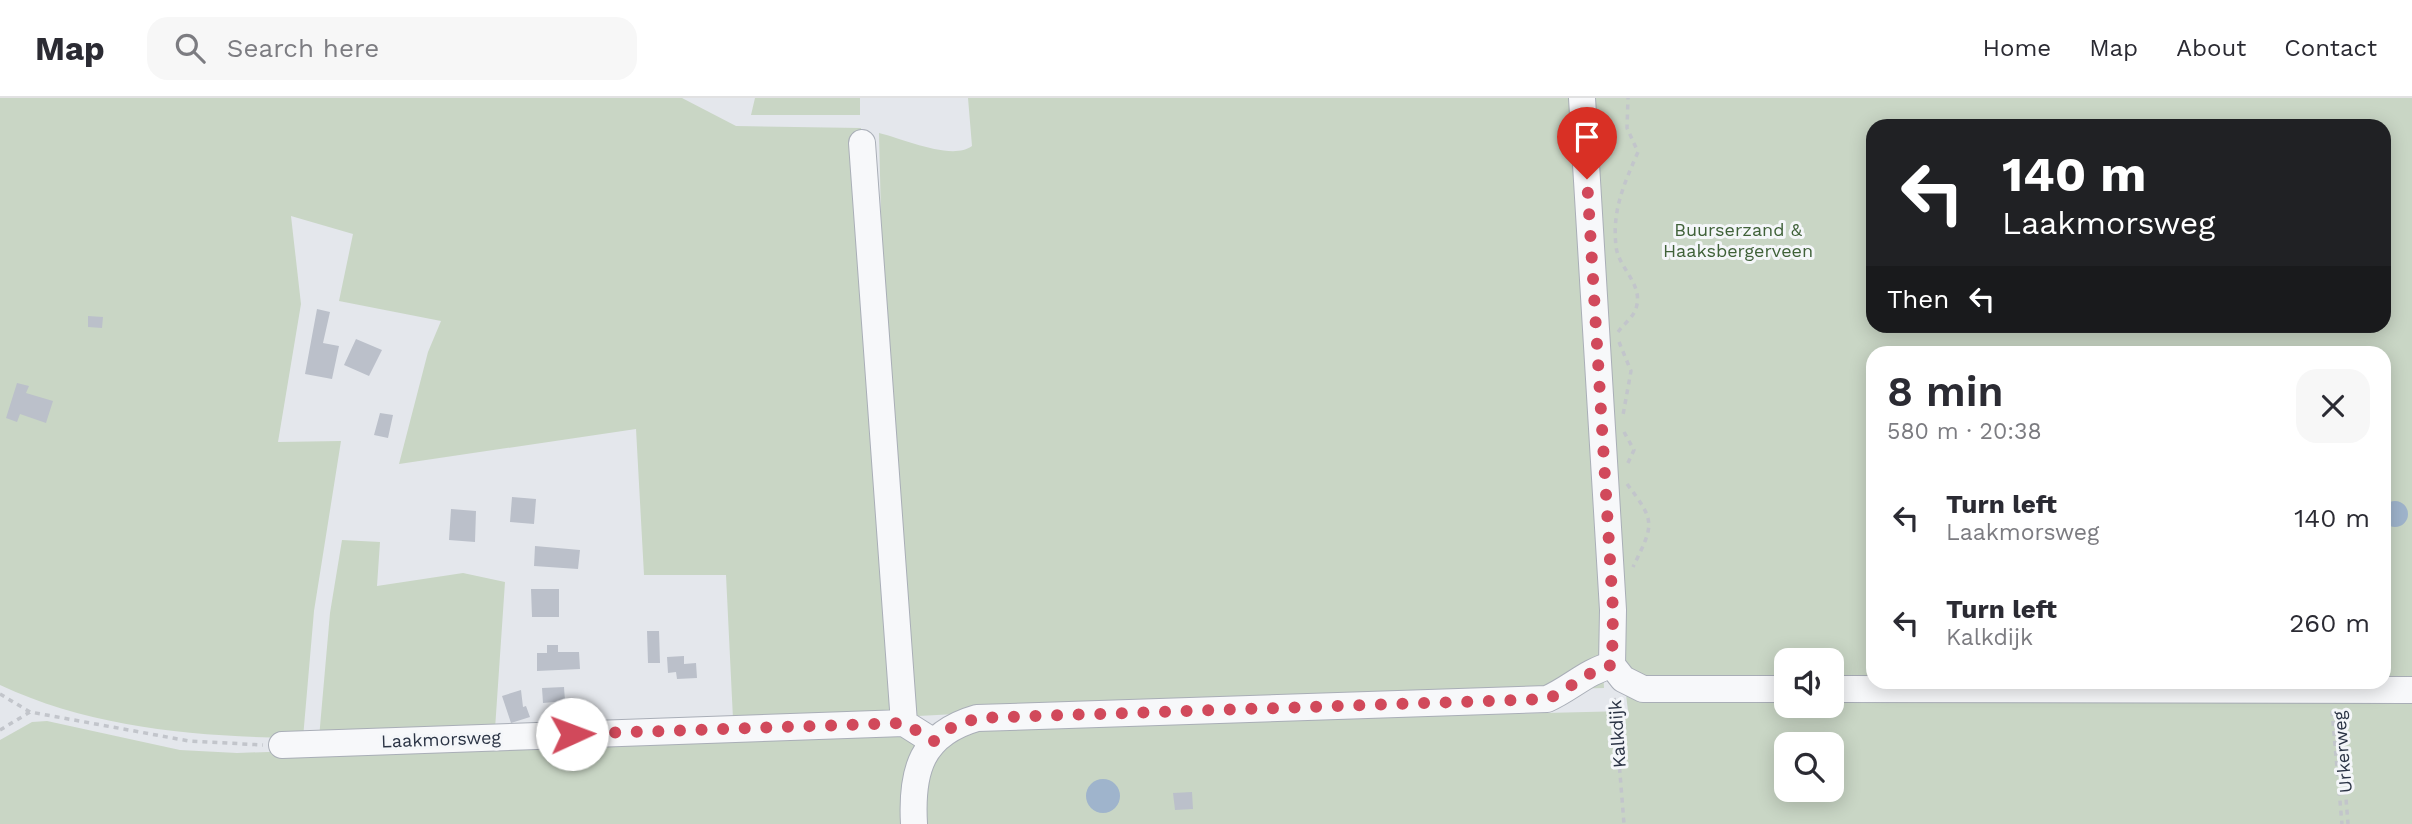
<!DOCTYPE html>
<meta charset="utf-8">
<style>
:root{--surface:#fff;--page:#f7f7f7;--text:#2b2b33;--muted:#7c7c81;--line:#e1e1e2}
body{margin:0;font-family:"Work Sans",sans-serif;background:var(--page);color:var(--text);height:100vh;display:flex;flex-direction:column;font-size:26px;white-space:nowrap}
*{box-sizing:border-box;margin:0}
p{font-size:23px;color:var(--muted)}
.icon{flex:none;width:38px;height:38px;fill:none;stroke:currentColor;stroke-width:2;stroke-linecap:round;stroke-linejoin:round}
.map{position:relative;flex:1;overflow:hidden}
.drawer{position:absolute;left:1866px;top:248px;width:525px;height:343px;display:flex;flex-direction:column;background:var(--surface);border-radius:21px;box-shadow:0 4px 18px #0003}
.drawer>*{flex:none}
.guide{position:absolute;left:1866px;top:21px;width:525px;height:214px;border-radius:21px;box-shadow:0 4px 18px #0003;background:#202124;color:#fff;overflow:hidden}
.fabs{position:absolute;left:1774px;top:550px;display:grid;gap:14px}
.fabs a{display:grid;place-items:center;width:70px;height:70px;border-radius:14px;background:var(--surface);box-shadow:0 4px 18px #0003;font-size:35px}
.pin{position:absolute;display:grid;place-items:center;width:60px;height:60px;color:#fff;margin:-72px -30px;border-radius:50% 50% 50% 0;rotate:-45deg;box-shadow:0 0 7px #0007}
.pin .icon{rotate:45deg}
.me{position:absolute;width:77px;margin:-38px;rotate:88deg;stroke-linejoin:round;filter:drop-shadow(0 0 5px #0008)}
.turn{display:flex;align-items:center;gap:24px;height:147px;padding:0 21px;font-size:32px}
.turn .icon{width:91px;height:91px;stroke-width:2.5}
.turn b{display:block;font-size:49px;line-height:60px}
.then{display:flex;align-items:center;height:66px;padding:0 21px;background:#0003;gap:14px;font-size:26px}
.round{display:grid;place-items:center;flex:none;width:74px;height:74px;border-radius:21px;background:var(--page)}
.head{display:flex;align-items:center;justify-content:space-between;height:119px;padding:0 21px}
h1{font-size:42px;font-weight:600;line-height:52px}
ul{padding:0;list-style:none}
li{display:flex;align-items:center;gap:21px;height:105px;padding:0 21px}
li div{flex:1}
li b{display:block;font-size:26px}
li em{font-style:normal}
header{display:flex;align-items:center;gap:42px;box-sizing:border-box;height:98px;padding:0 35px;background:var(--surface);border-bottom:2px solid var(--line)}
header strong{font-size:33px}
nav{display:flex;gap:38px;margin-inline-start:auto;font-size:24px}
.search{width:490px;height:63px;background:var(--page);display:flex;align-items:center;gap:18px;box-sizing:border-box;padding:0 24px;border-radius:21px;color:var(--muted);font-size:26px}
.map>svg:first-child{display:block}
.green{fill:#c9d6c5;fill-rule:evenodd}
.water{fill:#9fb4cc}
.building{fill:#bbc0ca}
.lines{fill:none;stroke-linecap:round;stroke-linejoin:round}
.minor-casing{stroke:#a9aeb7;stroke-width:28}
.path{stroke:#c2c5cb;stroke-width:3.5;stroke-dasharray:5 5;stroke-linecap:butt}
.minor{stroke:#f7f8fa;stroke-width:26}
.route{stroke:#d1495b;stroke-width:12;stroke-dasharray:0 21.6}
.labels{text-anchor:middle;dominant-baseline:central;stroke-width:6;stroke-linejoin:round;paint-order:stroke}
.park-label{font-size:18px;fill:#3f6138;stroke:#f4f6f9}
.street-label{font-size:18px;fill:#2b3445;stroke:#f4f6f9}
</style>
<header>
<strong>Map</strong>
<div class="search"><svg class="icon" aria-label="search" viewBox="0 0 24 24"><circle cx="10" cy="10" r="6"/><path d="M15 15l6 6"/></svg>Search here</div>
<nav><a>Home</a><a>Map</a><a>About</a><a>Contact</a></nav>
</header>
<div class="map">
<svg width="2412" height="726" viewBox="0 0 2412 726">
<rect width="100%" height="100%" fill="#e4e7ec"/>
<path class="green" d="M0,0h682l54,28 125,2 7,218 27,363 -6,3 -156,7 -7,-144h-82l-8,-146 -237,35 29,-112 13,-31 -102,-20 14,-67 -62,-18 10,88 -23,138 63,-1 -27,170 -11,127c-103,-1 -209,-9 -303,-53z
M755,0h105v17h-109z
M968,0h602l34,590 -319,9 -367,19 -3,-5 -33,-453 -3,-125c25,6 73,28 93,13z
M1593,0h819v726h-2412v-84l32,-18 15,-1 133,29 57,3 895,-30 496,-12 -5,-42zM1872,28h512v200h-512zM1872,256h512v328h-512zM1787,562h45v45h-45zM1787,646h45v45h-45z
M342,442l38,2 -3,44 86,-13 42,9 -10,147 -176,9 11,-125z"/>
<path class="water" d="M2382 416a13 13 0 1 1 26 0a13 13 0 1 1-26 0Z
M1086 698a17 17 0 1 1 34 0a17 17 0 1 1-34 0Z"/>
<path class="building" d="M317,211l13,3 -7,31 16,3 -7,33 -27,-5z
M88,218l15,1 -1,11 -14,-1z
M356,241l26,11 -13,26 -25,-11z
M17,285l12,3 -3,7 27,8 -7,22 -26,-9 -3,8 -11,-4z
M380,315l13,2 -5,23 -14,-3z
M512,399l24,2 -2,25 -24,-2z
M451,411l25,2 -1,31 -26,-2z
M535,448l45,4 -2,19 -44,-3z
M531,491h28v28h-27z
M647,533h12l1,32h-12z
M547,547h11v7h21l1,17 -43,2v-18h10z
M684,558v8l12,-1 1,15 -20,1 -1,-7 -8,1 -1,-16z
M564,589l1,14 -22,2 -1,-15z
M521,592l2,17 3,-1 4,11 -19,6 -9,-27z
M1192,694l1,17 -18,1 -2,-17z"/>
<g class="lines">
<g class="minor-casing">
<path id="minor" d="M1582,0l31,512 -1,55
M862,45l42,580
M1612,567l11,14 20,10h144
M1832,591l580,1
M282,647l622,-22 30,19
M914,726c-3,-53 7,-90 63,-106l570,-19c23,-10 40,-28 65,-34"/>
</g>
<path class="path" d="M1618,234c5,-7 13,-13 17,-21 11,-26 -17,-42 -19,-65 -4,-36 8,-62 22,-94l-11,-24 1,-30
M1619,244l12,29 -8,44
M1624,334l10,18 -7,15
M1627,386c29,38 27,40 6,83
M0,596l30,18 159,29 74,4
M1614,600l10,126
M2339,612l9,114
M2332,613l10,113
M0,632l30,-18"/>
<use href="#minor" class="minor"/>
</g>
<g class="lines">
<path class="route" d="M572,636l332,-11 30,18 12,-11 31,-12 570,-19c23,-10 40,-28 65,-34l1,-55 -26,-431"/>
</g>
<g class="labels">
<g class="park-label">
<text x="1738" y="131">Buurserzand &amp;<tspan x="1738" dy="21">Haaksbergerveen</tspan></text>
</g>
<g class="street-label">
<text transform="translate(1617 636) rotate(-94)">Kalkdijk</text>
<text transform="translate(441 641) rotate(-2)">Laakmorsweg</text>
<text transform="translate(2342 654) rotate(-95)">Urkerweg</text>
</g>
</g>
</svg>
<div class="fabs">
<a><svg class="icon" aria-label="sound" viewBox="0 0 24 24"><path d="M4 9h4l5-4v14l-5-4H4zM17 9q2 3 0 6"/></svg></a>
<a><svg class="icon" aria-label="search" viewBox="0 0 24 24"><circle cx="10" cy="10" r="6"/><path d="M15 15l6 6"/></svg></a>
</div>
<div class="pin" style="left:1587px;top:81px;background:#d93025"><svg class="icon" aria-label="arrive" viewBox="0 0 24 24"><path d="M6 21V4h12l-3 4 3 4H6"/></svg></div>
<svg class="me" style="left:572px;top:636px" viewBox="-20 -20 40 40"><circle r="19" fill="#fff"/><path d="M0-13L10 11 0 6-10 11z" fill="#d1495b"/></svg>
<div class="guide">
<div class="turn"><svg class="icon" aria-label="left" viewBox="0 0 24 24"><path d="M17 20v-9H6M10 6l-5 5 5 5"/></svg><div><b>140 m</b>Laakmorsweg</div></div>
<div class="then">Then<svg class="icon" aria-label="left" viewBox="0 0 24 24"><path d="M17 20v-9H6M10 6l-5 5 5 5"/></svg></div>
</div>
<section class="drawer">
<div class="head"><div><h1>8 min</h1><p>580 m · 20:38</p></div><a class="round"><svg class="icon" aria-label="close" viewBox="0 0 24 24"><path d="M6 6l12 12M18 6L6 18"/></svg></a></div>
<ul>
<li><svg class="icon" aria-label="left" viewBox="0 0 24 24"><path d="M17 20v-9H6M10 6l-5 5 5 5"/></svg><div><b>Turn left</b><p>Laakmorsweg</p></div><em>140 m</em></li>
<li><svg class="icon" aria-label="left" viewBox="0 0 24 24"><path d="M17 20v-9H6M10 6l-5 5 5 5"/></svg><div><b>Turn left</b><p>Kalkdijk</p></div><em>260 m</em></li>
</ul>
</section>
</div>
